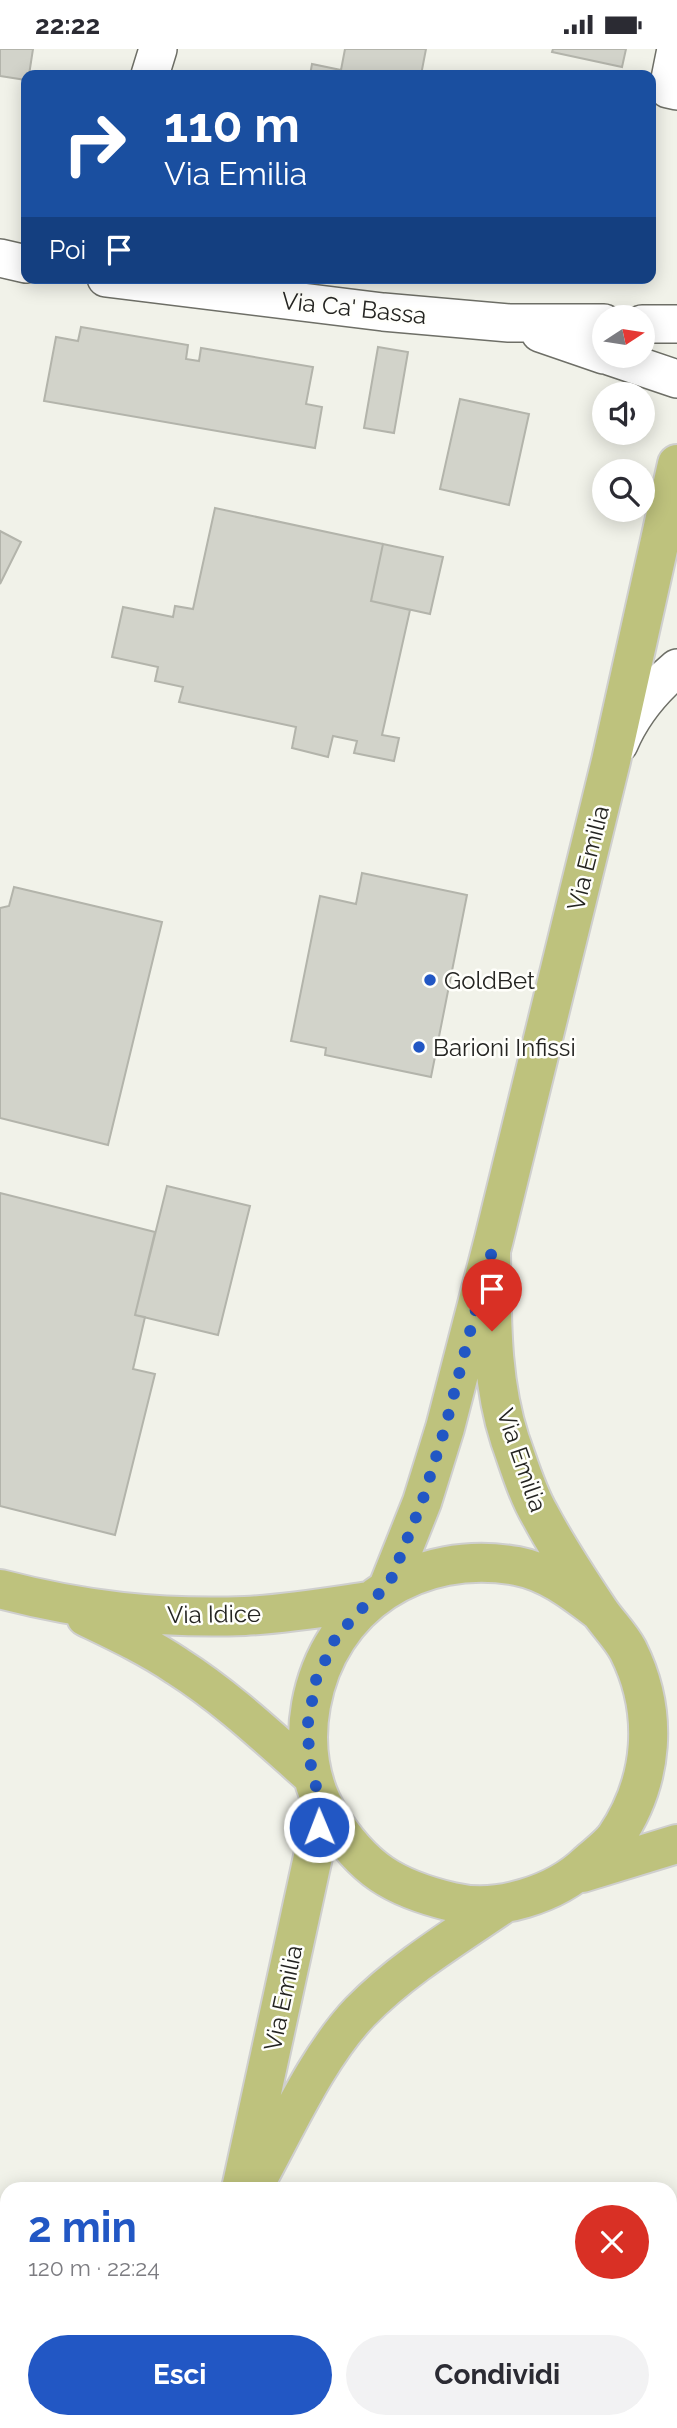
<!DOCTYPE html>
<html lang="it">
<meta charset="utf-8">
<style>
:root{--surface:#fff;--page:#f2f2f3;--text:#2b2b33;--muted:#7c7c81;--accent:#2257c4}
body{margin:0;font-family:Raleway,sans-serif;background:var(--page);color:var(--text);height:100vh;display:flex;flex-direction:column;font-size:26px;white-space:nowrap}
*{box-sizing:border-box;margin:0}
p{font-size:23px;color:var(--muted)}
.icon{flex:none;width:38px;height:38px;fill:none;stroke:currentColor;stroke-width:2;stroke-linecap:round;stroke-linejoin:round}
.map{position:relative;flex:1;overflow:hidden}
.side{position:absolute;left:0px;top:2133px;width:677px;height:247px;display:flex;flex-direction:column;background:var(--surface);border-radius:21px 21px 0 0;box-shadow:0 4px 18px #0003}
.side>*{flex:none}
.top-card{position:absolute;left:21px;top:21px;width:635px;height:214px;border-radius:14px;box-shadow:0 4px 18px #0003;background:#1a4fa0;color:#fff;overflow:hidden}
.needle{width:46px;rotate:78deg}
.buttons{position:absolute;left:592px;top:256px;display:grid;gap:14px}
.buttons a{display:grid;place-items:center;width:63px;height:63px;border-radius:50%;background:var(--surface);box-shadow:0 4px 18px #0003;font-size:35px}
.pin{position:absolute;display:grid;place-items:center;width:60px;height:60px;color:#fff;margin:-72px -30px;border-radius:50% 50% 50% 0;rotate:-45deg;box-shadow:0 0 7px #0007}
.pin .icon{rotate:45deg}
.me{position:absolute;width:77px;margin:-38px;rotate:359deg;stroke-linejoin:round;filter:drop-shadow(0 0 5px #0008)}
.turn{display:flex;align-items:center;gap:24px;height:147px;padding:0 28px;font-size:32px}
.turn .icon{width:91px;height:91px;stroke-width:2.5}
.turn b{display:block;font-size:49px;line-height:60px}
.then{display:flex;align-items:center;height:66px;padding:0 28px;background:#0003;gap:14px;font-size:26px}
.round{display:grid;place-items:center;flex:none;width:74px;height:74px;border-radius:37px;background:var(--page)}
.head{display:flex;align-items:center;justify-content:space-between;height:119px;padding:0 28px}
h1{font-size:42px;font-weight:700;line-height:52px;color:var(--accent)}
.button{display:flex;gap:14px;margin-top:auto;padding:14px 28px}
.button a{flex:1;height:80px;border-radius:42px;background:var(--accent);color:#fff;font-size:28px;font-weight:700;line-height:80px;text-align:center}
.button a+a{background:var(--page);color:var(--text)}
.status{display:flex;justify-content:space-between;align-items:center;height:49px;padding:0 35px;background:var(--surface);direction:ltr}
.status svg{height:19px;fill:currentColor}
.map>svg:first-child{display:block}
.building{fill:#d2d3ca;stroke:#b3b4ab;stroke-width:2}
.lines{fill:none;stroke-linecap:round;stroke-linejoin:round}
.minor-casing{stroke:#6e6f67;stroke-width:40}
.major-casing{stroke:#cfcfce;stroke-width:42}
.minor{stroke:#fff;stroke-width:37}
.major{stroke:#bec27d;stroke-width:38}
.route{stroke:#2257c4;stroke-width:12;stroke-dasharray:0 21.6}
.poi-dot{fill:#2257c4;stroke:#fffffb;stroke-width:2.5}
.labels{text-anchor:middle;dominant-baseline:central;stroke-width:5;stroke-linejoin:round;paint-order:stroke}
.street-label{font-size:24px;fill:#252522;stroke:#fffffb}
.poi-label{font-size:24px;fill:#252522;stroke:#fffffb;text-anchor:start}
</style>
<div class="status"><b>22:22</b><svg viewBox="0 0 49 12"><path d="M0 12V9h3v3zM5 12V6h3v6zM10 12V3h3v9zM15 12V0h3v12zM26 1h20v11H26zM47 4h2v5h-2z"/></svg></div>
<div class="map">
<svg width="677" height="2379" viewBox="0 0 677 2379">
<rect width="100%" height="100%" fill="#f1f2e9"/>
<path class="building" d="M0,0h33l-4,26h-3v5l-26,-4z
M345,0h81l-5,26h-111l2,-11 29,6z
M553,0h73l-4,18 -70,-15z
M81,278l107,18 -2,14 13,2 2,-13 112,19 -7,37 16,3 -7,41 -271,-47 12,-64 22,4z
M378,298l30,5 -14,81 -30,-5z
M460,350l69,15 -20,91 -69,-16z
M215,459l168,36 -12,57 39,9 -28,125 17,3 -5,23 -40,-8 3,-12 -24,-5 -5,21 -36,-9 4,-21 -117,-25 4,-15 -28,-6 3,-14 -46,-10 11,-50 50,10 2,-11 18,3z
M0,482l21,11 -21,42z
M383,495l60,13 -13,57 -59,-13z
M362,824l105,22 -36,182 -106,-22 1,-7 -35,-7 29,-145 36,8z
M14,838l148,35 -54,223 -108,-27v-210l9,-2z
M167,1137l83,20 -32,129 -83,-20z
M0,1144l155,39 -20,83 10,2 -12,52 22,5 -40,161 -115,-29z"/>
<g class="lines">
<g class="minor-casing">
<path id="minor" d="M676,0l-8,40 9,2
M150,26l8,-26
M0,209l26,6
M106,229l277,34 126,11h95
M642,275h35
M540,284l64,22
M606,306l71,24
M619,695c13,-31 32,-54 58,-76"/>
</g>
<g class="major-casing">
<path id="major" d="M491,1202c1,63 -1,128 19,189 9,25 17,53 30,75 17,32 38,64 58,94 9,14 22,26 30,41 31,62 26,131 -13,188 -7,9 -18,17 -27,25 -32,31 -91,50 -136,39 -59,-14 -89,-33 -122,-85 -21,-33 -26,-74 -19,-112 18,-100 108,-157 206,-139 32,6 58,27 83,46
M388,1538l34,-85 23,-74 49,-189 117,-478 66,-297
M0,1540c84,22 159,30 245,27 42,-2 83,-9 124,-15
M86,1568c31,15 63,30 91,49 49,31 92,72 135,110
M582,1824l95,-29
M255,2135c30,-54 62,-127 105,-172 42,-43 95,-75 145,-109
M241,2140l83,-383
M176,2379l2,-6"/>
</g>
<use href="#minor" class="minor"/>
<use href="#major" class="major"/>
</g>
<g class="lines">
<path class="route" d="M319,1778l5,-20 -12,-31 -5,-48 9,-48 20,-43 33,-36 19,-14 34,-85 23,-74 46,-177 1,80"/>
</g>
<g class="poi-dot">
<circle cx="430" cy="931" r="7"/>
<circle cx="419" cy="998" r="7"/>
</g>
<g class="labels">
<g class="street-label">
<text transform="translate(354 259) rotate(6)">Via Ca' Bassa</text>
<text transform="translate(588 809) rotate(-76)">Via Emilia</text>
<text transform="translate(522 1411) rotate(71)">Via Emilia</text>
<text transform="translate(214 1565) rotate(-1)">Via Idice</text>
<text transform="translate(283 1949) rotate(-78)">Via Emilia</text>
</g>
<g class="poi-label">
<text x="444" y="931">GoldBet</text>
<text x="433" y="998">Barioni Infissi</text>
</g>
</g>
</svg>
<div class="buttons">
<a><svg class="needle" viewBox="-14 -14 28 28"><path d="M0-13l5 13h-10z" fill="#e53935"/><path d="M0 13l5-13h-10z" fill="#7c7c81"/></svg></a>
<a><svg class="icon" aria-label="sound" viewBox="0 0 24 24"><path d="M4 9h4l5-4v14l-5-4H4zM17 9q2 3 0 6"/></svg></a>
<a><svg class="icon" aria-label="search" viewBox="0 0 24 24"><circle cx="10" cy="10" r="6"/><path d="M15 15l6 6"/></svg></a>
</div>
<div class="pin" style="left:492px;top:1282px;background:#d93025"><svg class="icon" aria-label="arrive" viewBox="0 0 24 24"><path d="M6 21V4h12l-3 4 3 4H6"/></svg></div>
<svg class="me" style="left:319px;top:1778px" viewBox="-20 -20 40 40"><circle r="17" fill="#2257c4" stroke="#fff" stroke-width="3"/><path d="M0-11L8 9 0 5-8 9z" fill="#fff"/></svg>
<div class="top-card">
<div class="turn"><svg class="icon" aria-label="right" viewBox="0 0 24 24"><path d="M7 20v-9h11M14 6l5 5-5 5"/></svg><div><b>110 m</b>Via Emilia</div></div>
<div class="then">Poi<svg class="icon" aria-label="arrive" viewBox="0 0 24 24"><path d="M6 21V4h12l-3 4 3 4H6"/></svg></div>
</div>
<section class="side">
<div class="head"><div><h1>2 min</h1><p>120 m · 22:24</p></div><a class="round" style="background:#d93025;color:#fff"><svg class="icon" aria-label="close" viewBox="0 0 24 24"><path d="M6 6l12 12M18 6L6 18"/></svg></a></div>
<div class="button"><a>Esci</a><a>Condividi</a></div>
</section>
</div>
